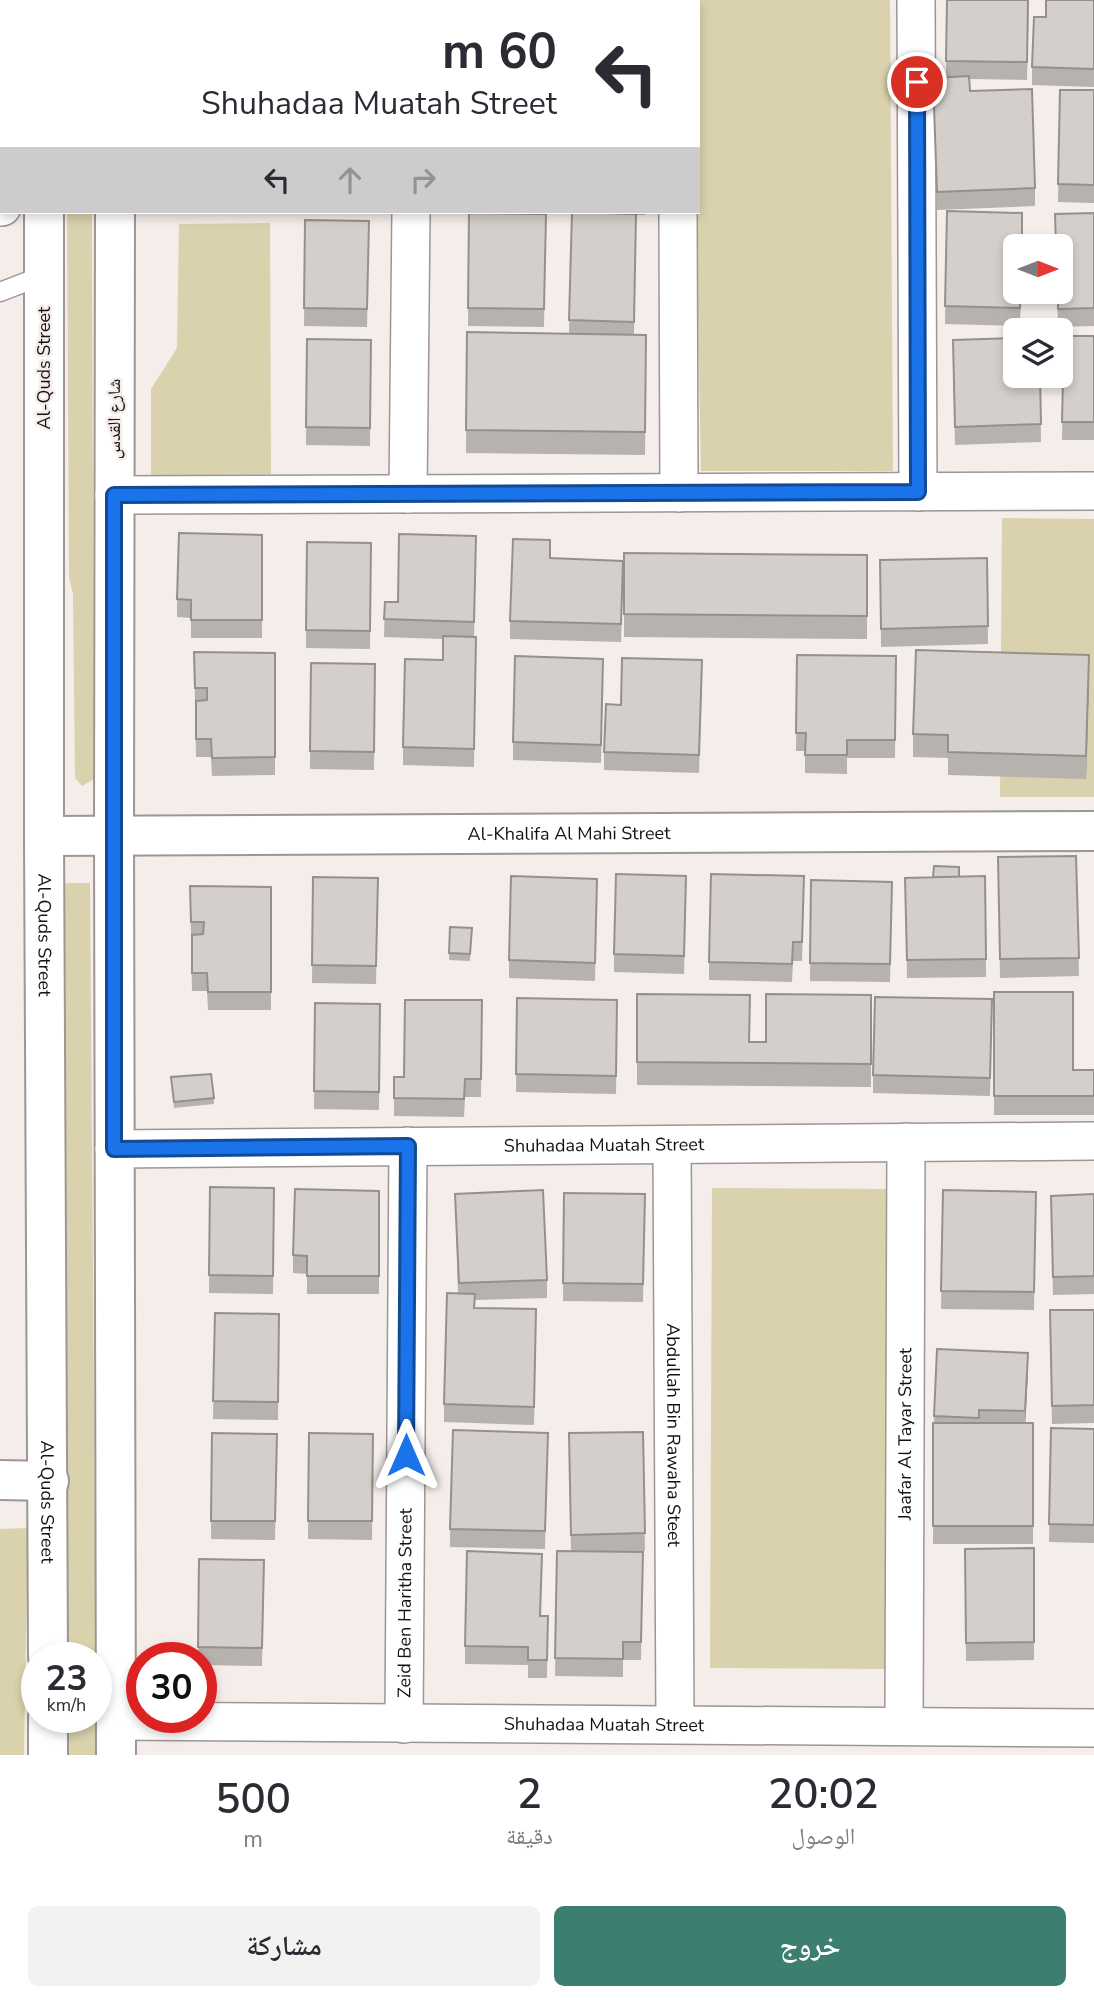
<!DOCTYPE html>
<html lang="ar">
<meta charset="utf-8">
<style>
:root{--surface:#fff;--page:#f2f2f3;--text:#2b2b33;--muted:#7c7c81;--accent:#3c7e6f}
body{margin:0;font-family:"Nunito Sans","Noto Naskh Arabic",sans-serif;background:var(--page);color:var(--text);direction:rtl;height:100vh;display:flex;flex-direction:column;font-size:26px;white-space:nowrap}
*{box-sizing:border-box;margin:0}
p{font-size:23px;color:var(--muted)}
.icon{flex:none;width:38px;height:38px;fill:none;stroke:currentColor;stroke-width:2;stroke-linecap:round;stroke-linejoin:round}
.map{position:relative;height:1755px;overflow:hidden;direction:ltr}
.drawer{display:flex;flex-direction:column;background:var(--surface);flex:1}
.drawer>*{flex:none}
.guide{position:absolute;left:0px;top:0px;width:700px;height:214px;box-shadow:0 4px 10px #0003;direction:rtl;background:#fff;color:var(--text);overflow:hidden}
.needle{width:46px;rotate:90deg}
.buttons{position:absolute;left:1003px;top:234px;display:grid;gap:14px}
.buttons a{display:grid;place-items:center;width:70px;height:70px;border-radius:10px;background:var(--surface);box-shadow:0 4px 10px #0003;font-size:35px}
.speed{position:absolute;left:21px;top:1642px;display:flex;gap:14px;font-size:35px;font-weight:700;text-align:center}
.speed>*{display:grid;place-content:center;width:91px;height:91px;border-radius:50%;background:var(--surface);box-shadow:0 4px 10px #0003;line-height:1}
.speed small{font-size:18px;font-weight:400}
.speed .limit{border:10px solid #d22;background:#fff;color:#111}
.pin{position:absolute;display:grid;place-items:center;width:60px;height:60px;color:#fff;margin:-30px;border:4px solid #fff;border-radius:50%;box-shadow:0 2px 7px #0007}
.me{position:absolute;width:77px;margin:-38px;rotate:0deg;stroke-linejoin:round;filter:drop-shadow(0 0 5px #0008)}
.turn{display:flex;align-items:center;gap:24px;height:147px;padding:0 28px;font-size:32px}
.turn .icon{width:91px;height:91px;stroke-width:2.5}
.turn b{display:block;font-size:49px;line-height:60px}
.lanes{display:flex;align-items:center;height:66px;padding:0 28px;background:#0003;justify-content:center;gap:35px;direction:ltr}
.lanes .off{opacity:.35}
.eta{display:flex;justify-content:space-evenly;align-items:center;height:119px;text-align:center}
.eta b{font-size:42px;font-weight:600;line-height:49px}
.primary-button{display:flex;gap:14px;margin-top:auto;padding:14px 28px}
.primary-button a{flex:1;height:80px;border-radius:10px;background:var(--accent);color:#fff;font-size:28px;font-weight:600;line-height:80px;text-align:center}
.primary-button a+a{background:var(--page);color:var(--text)}
.map>svg:first-child{display:block}
.green{fill:#d9d2ad}
.lines{fill:none;stroke-linecap:round;stroke-linejoin:round}
.lane-casing{stroke:#9d9694;stroke-width:21}
.street-casing{stroke:#9d9694;stroke-width:40}
.secondary-casing{stroke:#9d9694;stroke-width:42}
.primary-casing{stroke:#9d9694;stroke-width:42}
.lane{stroke:#fff;stroke-width:18}
.street{stroke:#fff;stroke-width:37}
.secondary{stroke:#fff;stroke-width:38}
.primary{stroke:#fff;stroke-width:38}
.wall{fill:#b6b2ae}
.shaded-wall{fill:#94918d}
.building{fill:#d4cfca;stroke:#94918d;stroke-width:2}
.route-casing{stroke:#114b97;stroke-width:18}
.route{stroke:#1a73e8;stroke-width:12}
.labels{text-anchor:middle;dominant-baseline:central;stroke-width:5;stroke-linejoin:round;paint-order:stroke}
.street-label{font-size:18px;fill:#141211;stroke:#f4edea}
</style>
<div class="map">
<svg width="1094" height="1755" viewBox="0 0 1094 1755">
<rect width="100%" height="100%" fill="#f4edea"/>
<path class="green" d="M692,0h198l3,471h-192l-5,-259h2v-210z
M67,212h25l2,567 -12,7 -7,-8 -2,-184 -4,-17z
M270,223l1,251 -120,2v-87l26,-41 2,-124z
M1002,518l92,1v278h-94z
M59,883h31l6,774h-31z
M712,1188l175,1 -2,480 -175,-1z
M28,1528l-4,227h-24v-226z
M96,1658l1,97h-31v-38h30z"/>
<g class="lines">
<g class="lane-casing">
<path id="lane" d="M0,292l44,-17"/>
</g>
<g class="street-casing">
<g id="street">
<path d="M678,0v2"/>
<path d="M916,0l2,492"/>
<path d="M413,2v-2"/>
<path d="M0,207h2"/>
<path d="M678,212l1,281"/>
<path d="M408,494l3,-282"/>
<path d="M114,495l980,-4"/>
<path id="s1" d="M672,1146l3,578"/>
<path id="s2" d="M114,1149l980,-8"/>
<path id="s3" d="M116,1721l978,7"/>
<path id="s4" d="M404,1724l4,-578"/>
<path id="s5" d="M904,1726l2,-584"/>
</g>
</g>
<g class="secondary-casing">
<g id="secondary">
<path id="s6" d="M44,836l1050,-5"/>
<path d="M0,1480l49,1"/>
</g>
</g>
<g class="primary-casing">
<g id="primary">
<path d="M44,0v2"/>
<path d="M116,2v-2"/>
<path id="s7" d="M44,212v624l4,821"/>
<path d="M115,212l-1,624 2,919"/>
<path d="M48,1717v38"/>
</g>
</g>
<use href="#lane" class="lane"/>
<use href="#street" class="street"/>
<use href="#secondary" class="secondary"/>
<use href="#primary" class="primary"/>
</g>
<path class="wall" d="M947,0h82l-2,80 -58,-1 1,12 65,97v18l-98,4 -4,-132 13,-1z
M1094,0v87l-62,-2v-18l14,-50z
M1060,90h34v113l-36,-1z
M947,211l74,81 -1,34 -75,-2z
M572,212h73v3h-9l-2,120h12l-1,120 -179,-2 1,-121 102,2z
M469,213l77,1 -2,113 -76,-1z
M1094,213v113l-36,1 -1,-35h3v-45h-5v-33z
M305,220l64,1 -2,106 -63,-1z
M1064,336h30v104h-32z
M307,339l64,1 -1,106 -64,-1z
M953,358l87,18 1,66 -86,3z
M262,535v103h-71v-20l-14,-1v-18z
M307,542l64,1 -1,106 -64,-1z
M624,553l243,2v84l-243,-2z
M476,554l-2,83h2l-2,130 -71,-2v-18l40,-87v-21l-59,-2 1,-35h13z
M550,558l73,21 -2,63 -111,-3v-18z
M987,558l1,86 -107,3 -1,-87z
M194,652l81,1v122l-63,1 -1,-19h-15z
M797,655l99,1 -1,102h-48v16l-42,-1v-22h-9z
M311,663l64,1 -1,106 -64,-1z
M603,677l-2,86 -88,-3v-18z
M702,678l-3,95 -95,-3v-18l17,-47z
M1089,679l-3,100 -138,-4v-17l-35,-1v-23z
M1076,856l3,120 -79,2 -2,-121z
M985,876l1,101 -79,1 -2,-100z
M313,877l65,1 -2,106 -64,-1z
M597,879l-2,102 -86,-3v-18z
M811,880l81,2 -2,100 -80,-1z
M190,886l81,1v123h-63l-1,-19h-15z
M686,894l-2,80 -70,-2v-18z
M804,894l-2,67h-9l-1,21 -83,-2v-18z
M450,927l22,1 -2,33 -21,-1z
M994,992l79,78h21v45h-100z
M637,994l112,48h17l105,-47v92l-234,-2z
M517,998l100,2 -1,94 -100,-2z
M992,999l-2,97 -117,-3v-18z
M482,1000l-1,97h-16l-1,20 -70,-1v-39h10z
M315,1003l65,1 -1,106 -65,-1z
M171,1077l43,21v6l-40,4z
M210,1187l64,1 -1,106 -64,-1z
M943,1190l93,2 -2,118 -93,-1z
M379,1191v103h-72v-20l-14,-1v-18z
M564,1193l81,1 -2,108 -80,-1z
M455,1194l92,86v18l-72,2v8l61,20 -2,97 -90,-3v-18l14,-111z
M1094,1194v100l-41,1 -2,-81z
M1050,1310h44v113l-42,1z
M215,1313l64,1 -1,106 -65,-1z
M1028,1371l-3,52h8v121h-100l1,-128z
M1051,1428l43,1v114l-45,-1z
M643,1432l2,119 -20,1h18l-2,108h-18v17l-68,-1 2,-125h14l-2,-118z
M212,1433l65,1 -2,106 -64,-1z
M309,1433l64,1 -1,106 -64,-1z
M548,1433l-3,116 -95,-2v-18z
M1034,1548v112l-68,1 -1,-112z
M199,1559l65,1 -2,106 -61,-1v-8h-3z
M541,1616h7l-1,62h-19v-13l-63,-1v-18z"/>
<path class="shaded-wall" d="M2,75v18l-2,2v-18z
M1089,655v24l-3,100v-23z
M1028,1353v18l-3,59v-19z"/>
<path class="building" d="M205,0h65v2h-65z
M302,0h64v2h-64z
M472,0h78v2h-78z
M565,0h75v2h-75z
M947,0h81l-1,62 -81,-1z
M1046,0h48v69l-62,-2 2,-50h12z
M0,25l2,2v48l-2,2z
M969,76l1,15 62,-2 3,99 -98,4 -4,-114z
M1060,90h34v95l-36,-1z
M947,211l75,2v34h-7v45h6l-1,16 -75,-2z
M572,212l64,2 -2,108 -65,-2z
M469,213l77,1 -2,95 -76,-1z
M1094,213v95l-36,1v-17h2v-45h-4l-1,-33z
M305,220l64,1 -2,88 -63,-1z
M467,332l179,3 -1,97 -179,-2z
M1064,336h30v86h-32z
M1015,338v38h25l1,48 -86,3 -2,-87z
M307,339l64,1 -1,88 -64,-1z
M179,533l83,2v85h-71v-20l-14,-1z
M399,534l77,2 -2,86 -90,-3 1,-17h13z
M513,539l37,1v18l73,3 -2,63 -111,-3z
M307,542l64,1 -1,88 -64,-1z
M624,553l243,2v61l-243,-2z
M987,558l1,68 -107,3 -1,-69z
M443,636l33,1 -2,112 -71,-2 2,-88 38,1z
M916,650l173,5 -3,101 -138,-4v-17l-35,-1z
M194,652l81,1v104l-63,1 -1,-19h-15v-38l11,-1v-12h-12z
M797,655l99,1 -1,84h-48v15h-42l1,-22h-10z
M515,656l88,3 -2,86 -88,-3z
M622,658l80,2 -3,95 -95,-3 2,-48 15,1z
M311,663l64,1 -1,88 -64,-1z
M1076,856l3,102 -79,1 -2,-102z
M934,866l25,1v10h-26z
M616,874l70,2 -2,80 -70,-2z
M711,874l93,2 -2,66h-9l-1,22 -83,-2z
M511,876l86,3 -2,84 -86,-3z
M985,876l1,83 -79,1 -2,-82z
M313,877l65,1 -2,88 -64,-1z
M811,880l81,2 -2,82 -80,-1z
M190,886l81,1v105h-63l-1,-19h-15v-38l11,-1 1,-12h-13z
M450,927l22,1 -2,26 -21,-1z
M994,992h79v78h21v26h-100z
M637,994l113,1 -1,47h17v-48l105,1v69l-234,-2z
M875,997l117,2 -2,79 -117,-3z
M517,998l100,2 -1,76 -100,-2z
M405,1000h77l-1,79h-16l-1,20 -70,-1v-21h10z
M315,1003l65,1 -1,88 -65,-1z
M211,1074l3,24 -40,4 -3,-25z
M210,1187l64,1 -1,88 -64,-1z
M295,1189l84,2v85h-72v-20l-14,-1z
M543,1190l4,90 -88,3 -4,-89z
M943,1190l93,2 -2,100 -93,-1z
M564,1193l81,1 -2,90 -80,-1z
M1094,1194v82l-41,1 -2,-81z
M447,1293l28,1 -1,14 62,1 -2,98 -90,-3z
M1050,1310h44v95l-42,1z
M215,1313l64,1 -1,88 -65,-1z
M937,1349l91,4 -3,58 -46,-1v8l-45,-2z
M933,1423h100v103h-100z
M1051,1428l43,1v96l-45,-1z
M453,1430l95,3 -3,98 -95,-2z
M643,1432l2,101 -74,2 -2,-102z
M212,1433l65,1 -2,87h-64z
M309,1433l64,1 -1,87h-64z
M1034,1548v94l-68,1 -1,-94z
M467,1551l75,3 -2,62h8l-1,44h-19v-13l-63,-1z
M557,1551l86,1 -2,90h-18v17l-68,-1z
M199,1559l65,1 -2,88 -64,-1z"/>
<g class="lines">
<g class="route-casing">
<path id="route" d="M406,1455l2,-309 -294,3v-654l804,-3 -1,-410"/>
</g>
<use href="#route" class="route"/>
</g>
<g class="labels">
<g class="street-label">
<text transform="translate(44 368) rotate(-90)">Al-Quds Street</text>
<text transform="translate(114 419) rotate(-90)">شارع القدس</text>
<text stroke="none"><textPath href="#s6" startOffset="525">Al-Khalifa Al Mahi Street</textPath></text>
<text stroke="none"><textPath href="#s7" startOffset="723">Al-Quds Street</textPath></text>
<text stroke="none"><textPath href="#s2" startOffset="490">Shuhadaa Muatah Street</textPath></text>
<text stroke="none"><textPath href="#s5" startOffset="292">Jaafar Al Tayar Street</textPath></text>
<text stroke="none"><textPath href="#s1" startOffset="289">Abdullah Bin Rawaha Steet</textPath></text>
<text stroke="none"><textPath href="#s7" startOffset="1290">Al-Quds Street</textPath></text>
<text stroke="none"><textPath href="#s4" startOffset="121">Zeid Ben Haritha Street</textPath></text>
<text stroke="none"><textPath href="#s3" startOffset="488">Shuhadaa Muatah Street</textPath></text>
</g>
</g>
</svg>
<div class="buttons">
<a><svg class="needle" viewBox="-14 -14 28 28"><path d="M0-13l5 13h-10z" fill="#e53935"/><path d="M0 13l5-13h-10z" fill="#7c7c81"/></svg></a>
<a><svg class="icon" aria-label="layers" viewBox="0 0 24 24"><path d="M12 4l9 5-9 5-9-5zM3 14l9 5 9-5"/></svg></a>
</div>
<div class="speed"><div>23<small>km/h</small></div><div class="limit">30</div></div>
<div class="pin" style="left:917px;top:82px;background:#d93025"><svg class="icon" aria-label="arrive" viewBox="0 0 24 24"><path d="M6 21V4h12l-3 4 3 4H6"/></svg></div>
<svg class="me" style="left:406px;top:1455px" viewBox="-20 -20 40 40"><path d="M0-17L14 15 0 8-14 15z" fill="#1a73e8" stroke="#fff" stroke-width="4"/></svg>
<div class="guide">
<div class="turn"><svg class="icon" aria-label="left" viewBox="0 0 24 24"><path d="M17 20v-9H6M10 6l-5 5 5 5"/></svg><div><b>60 m</b>Shuhadaa Muatah Street</div></div>
<div class="lanes"><svg class="icon" aria-label="left" viewBox="0 0 24 24"><path d="M17 20v-9H6M10 6l-5 5 5 5"/></svg><svg class="icon off" aria-label="ahead" viewBox="0 0 24 24"><path d="M12 20V5M6 11l6-6 6 6"/></svg><svg class="icon off" aria-label="right" viewBox="0 0 24 24"><path d="M7 20v-9h11M14 6l5 5-5 5"/></svg></div>
</div>
</div>
<section class="drawer">
<div class="eta">
<div><b>20:02</b><p>الوصول</p></div>
<div><b>2</b><p>دقيقة</p></div>
<div><b>500</b><p>m</p></div>
</div>
<div class="primary-button"><a>خروج</a><a>مشاركة</a></div>
</section>
